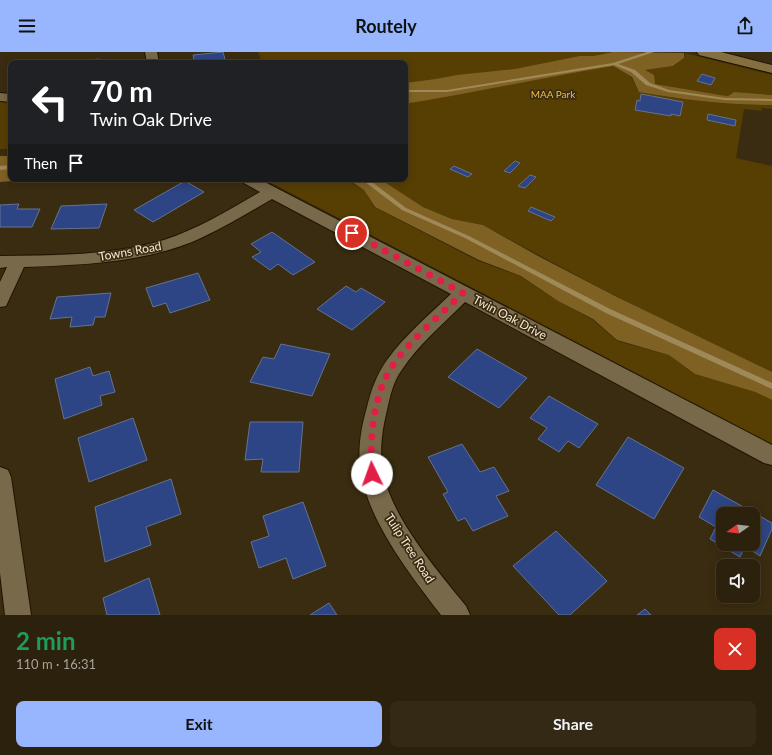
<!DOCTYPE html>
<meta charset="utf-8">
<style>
:root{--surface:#2c210c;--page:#342915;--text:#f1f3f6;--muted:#a6a39d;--line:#483e2d;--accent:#97b6fd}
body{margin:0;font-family:Lato,sans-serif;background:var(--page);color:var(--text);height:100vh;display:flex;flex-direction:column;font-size:15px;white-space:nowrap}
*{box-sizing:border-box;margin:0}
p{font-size:13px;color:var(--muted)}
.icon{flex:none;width:22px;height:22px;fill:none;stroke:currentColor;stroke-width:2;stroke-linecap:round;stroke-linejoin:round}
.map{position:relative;height:563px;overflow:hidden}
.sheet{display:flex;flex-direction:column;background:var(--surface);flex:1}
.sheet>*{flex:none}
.banner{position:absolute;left:8px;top:8px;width:400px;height:122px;border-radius:8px;box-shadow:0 2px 10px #0003,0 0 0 1px var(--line);background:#202124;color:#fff;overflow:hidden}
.needle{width:26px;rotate:256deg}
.controls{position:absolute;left:716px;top:455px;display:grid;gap:8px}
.controls a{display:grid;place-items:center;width:44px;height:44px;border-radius:8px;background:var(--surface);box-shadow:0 2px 10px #0003,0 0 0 1px var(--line);font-size:20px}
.pin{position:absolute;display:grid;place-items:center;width:34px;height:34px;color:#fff;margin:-17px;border:2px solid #fff;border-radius:50%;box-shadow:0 1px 4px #0007}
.me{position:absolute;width:44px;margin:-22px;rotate:357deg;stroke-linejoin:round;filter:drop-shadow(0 0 3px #0008)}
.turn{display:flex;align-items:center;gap:14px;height:84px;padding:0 16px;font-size:18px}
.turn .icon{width:52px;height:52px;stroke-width:2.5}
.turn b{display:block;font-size:28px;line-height:34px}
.then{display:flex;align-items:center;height:38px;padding:0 16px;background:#0003;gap:8px;font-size:15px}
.round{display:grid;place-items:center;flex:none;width:42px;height:42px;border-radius:8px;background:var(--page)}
.head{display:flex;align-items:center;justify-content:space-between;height:68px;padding:0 16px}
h1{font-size:24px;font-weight:700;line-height:30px;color:#1e9e55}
.button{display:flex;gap:8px;margin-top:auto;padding:8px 16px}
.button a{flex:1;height:46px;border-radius:8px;background:var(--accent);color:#111;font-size:16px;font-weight:700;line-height:46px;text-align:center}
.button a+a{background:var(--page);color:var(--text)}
header{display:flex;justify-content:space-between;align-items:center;height:52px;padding:0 16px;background:var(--accent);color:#111;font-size:18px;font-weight:700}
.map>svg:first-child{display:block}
.green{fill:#573f03}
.forest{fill:#7f6223}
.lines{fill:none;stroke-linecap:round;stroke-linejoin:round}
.stream{fill:#a08958;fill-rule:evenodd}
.building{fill:#2d4584;stroke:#65728f;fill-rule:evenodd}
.street-casing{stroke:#211400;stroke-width:2}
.secondary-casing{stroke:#211400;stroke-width:2}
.street{fill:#79694b;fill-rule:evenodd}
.secondary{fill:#856f41;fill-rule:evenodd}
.route{stroke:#e11d48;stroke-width:7;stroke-dasharray:0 12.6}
.labels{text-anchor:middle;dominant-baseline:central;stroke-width:3.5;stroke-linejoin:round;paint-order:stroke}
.far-park-label{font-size:10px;fill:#f0bc4c;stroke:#3a2c10}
.street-label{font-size:12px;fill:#f3ead9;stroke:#3a2c10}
</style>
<header><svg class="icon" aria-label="menu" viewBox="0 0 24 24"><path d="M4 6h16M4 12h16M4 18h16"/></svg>Routely<svg class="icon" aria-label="share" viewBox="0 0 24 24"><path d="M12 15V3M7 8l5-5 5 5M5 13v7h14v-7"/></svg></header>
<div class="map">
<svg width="772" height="563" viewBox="0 0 772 563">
<rect width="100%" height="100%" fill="#3a2c10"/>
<path class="green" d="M258,0h354l-15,4 34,21 8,15c44,8 88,13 133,13v4l-11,-1 1,3 -18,-2 -8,49 36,8v210l-170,-87 -119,-64 -31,-6 -29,-12 -43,-28h25v-116h-143z
M685,1l87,22v20l-38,-3 -6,4 -9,-1 -64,-11 -11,-14 30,-4 10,-8z
M0,50l11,1v46h-11z
M264,127h78l10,4 12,7 10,17 104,54 42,15 38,25 35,19 24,21 52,14 26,19 60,18 17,8v44z"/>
<path class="forest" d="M613,0l71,1v5l-11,8 -28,4 9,5 1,9 65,11 8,1 6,-4 38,3v10c-46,0 -88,-5 -133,-13l-7,-15 -19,-11c-68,11 -135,26 -203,37l-5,2v-22l31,-4 21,-4 58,-6 65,-13h14z
M0,104h11v23h30l-41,3z
M343,127h37l43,28 29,12 31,6 55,31 79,41 155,75v28l-17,-8 -60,-18 -26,-19 -52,-15 -24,-21 -35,-18 -37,-25 -42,-16 -104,-53 -11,-17 -12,-8z"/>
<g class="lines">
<path class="stream" d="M647,0h7l-36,12 17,6 15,13 19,7 56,8 47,1v2l-47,-1 -57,-8 -22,-7 -15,-13 -17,-7 -167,27h-42v-2h42l166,-27z
M11,113v4l-11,1v-4z
M361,127h7l38,29 63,28 141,73 162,74v6l-166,-76 -141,-75 -63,-28z"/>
</g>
<path class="building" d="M223,0l3,11h-31l-2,-8z
M99,7v4h-24v-1z
M17,8h17l-2,2 20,1h-38z
M702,22l13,4 -4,7 -14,-4z
M641,42l42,8 -3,14 -9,-2v2l-36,-6 2,-10 3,1z
M708,62l28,6 -1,6 -28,-6z
M515,109l5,2 -10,10 -6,-2z
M454,114l18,8 -4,3 -18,-8z
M530,123l6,2 -11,11 -7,-2z
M185,129l19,11 -51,30 -19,-12z
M19,152l-2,5h23l-8,18h-32v-22z
M107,152l-8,24 -48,1 10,-23z
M531,155l24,10 -4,4 -23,-10z
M272,180l43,30 -22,13 -15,-11 -8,6 -18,-13 9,-5 -10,-8z
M198,221l12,27 -40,13 -4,-10 -13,4 -7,-19z
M346,234l10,6 5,-4 24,14 -33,28 -35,-21z
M111,241l-6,24h-10l-2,8 -23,2 2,-10 -22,2 7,-22z
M281,292l49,10 -18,42 -62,-14 13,-25 11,2z
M477,297l50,29 -28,30 -51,-31z
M90,315l3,9 16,-5 6,21 -15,4 2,9 -38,14 -9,-40z
M549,344l49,28 -19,24 -11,-7 -9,11 -21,-13 9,-11 -17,-10z
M133,366l14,42 -58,22 -11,-44z
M250,370h53l-4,50h-38l2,-13 -18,1z
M628,385l56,31 -30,51 -58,-34z
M462,392l18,28 14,-5 15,24 -13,5 12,20 -35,15 -8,-13 -7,3 -15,-27 5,-2 -20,-35z
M171,427l10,35 -35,13 5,18 -46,17 -10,-55z
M713,438l59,33v6l-12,27 -15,-10 -5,11 -30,-18 6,-12 -17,-10zM723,462h30v30h-30z
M303,450l23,64 -33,13 -7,-21 -27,10 -8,-26 18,-6 -6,-20z
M556,479l51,50 -37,34h-11l-46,-49z
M149,526l11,37h-53l-4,-17z
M329,551l8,12h-27z
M645,557l6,6h-14z"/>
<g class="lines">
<g class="street-casing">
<path id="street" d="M145,0h12l2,11h-12z
M0,41l11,1v8l-11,-1z
M239,127h20l513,266v20l-8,-2 -299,-161c-22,22 -47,43 -64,69 -8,11 -11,26 -14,39 -5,20 -8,43 -4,63 10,47 54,97 83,133l4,9h-29c-30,-39 -72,-93 -80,-142 -4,-22 0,-45 6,-66 4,-17 10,-33 20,-47 18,-25 42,-45 64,-66l-179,-95c-26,15 -52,31 -80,43 -53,21 -111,23 -168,25l-18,39 -6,1v-25l7,-15 -7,1v-12c54,-1 112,0 164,-16 34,-11 65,-30 96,-48l-18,-10z
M0,415l8,3 3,7 20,138h-26l-5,-42z"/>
</g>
<g class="secondary-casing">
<path id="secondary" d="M697,0h24l51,13v8l-73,-18z"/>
</g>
<use href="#street" class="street"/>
<use href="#secondary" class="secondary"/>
</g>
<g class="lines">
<path class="route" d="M352,181l111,60c-24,23 -66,58 -79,88 -12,29 -14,62 -12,93"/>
</g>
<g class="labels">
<g class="far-park-label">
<text x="553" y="42">MAA Park</text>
</g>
<g class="street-label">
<text transform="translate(130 199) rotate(-10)">Towns Road</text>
<text transform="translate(510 265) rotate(28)">Twin Oak Drive</text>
<text transform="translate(410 496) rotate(57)">Tulip Tree Road</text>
</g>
</g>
</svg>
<div class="controls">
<a><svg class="needle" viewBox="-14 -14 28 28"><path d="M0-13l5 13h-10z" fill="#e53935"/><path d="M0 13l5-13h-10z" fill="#a6a39d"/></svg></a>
<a><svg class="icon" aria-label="sound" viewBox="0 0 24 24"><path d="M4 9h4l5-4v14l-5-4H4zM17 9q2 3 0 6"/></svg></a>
</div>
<div class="pin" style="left:352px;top:181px;background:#d93025"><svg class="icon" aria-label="arrive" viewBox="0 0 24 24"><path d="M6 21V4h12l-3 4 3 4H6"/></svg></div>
<svg class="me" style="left:372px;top:422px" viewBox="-20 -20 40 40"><circle r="19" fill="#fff"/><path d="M0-13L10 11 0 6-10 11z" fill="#e11d48"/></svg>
<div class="banner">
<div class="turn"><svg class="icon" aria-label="left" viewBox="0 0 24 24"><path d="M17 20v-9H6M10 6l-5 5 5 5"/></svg><div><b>70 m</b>Twin Oak Drive</div></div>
<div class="then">Then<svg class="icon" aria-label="arrive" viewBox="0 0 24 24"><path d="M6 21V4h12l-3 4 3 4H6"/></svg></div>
</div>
</div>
<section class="sheet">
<div class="head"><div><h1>2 min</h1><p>110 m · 16:31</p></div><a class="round" style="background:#d93025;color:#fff"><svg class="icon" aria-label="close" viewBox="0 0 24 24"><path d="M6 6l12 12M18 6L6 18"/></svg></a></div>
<div class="button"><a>Exit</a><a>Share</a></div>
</section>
